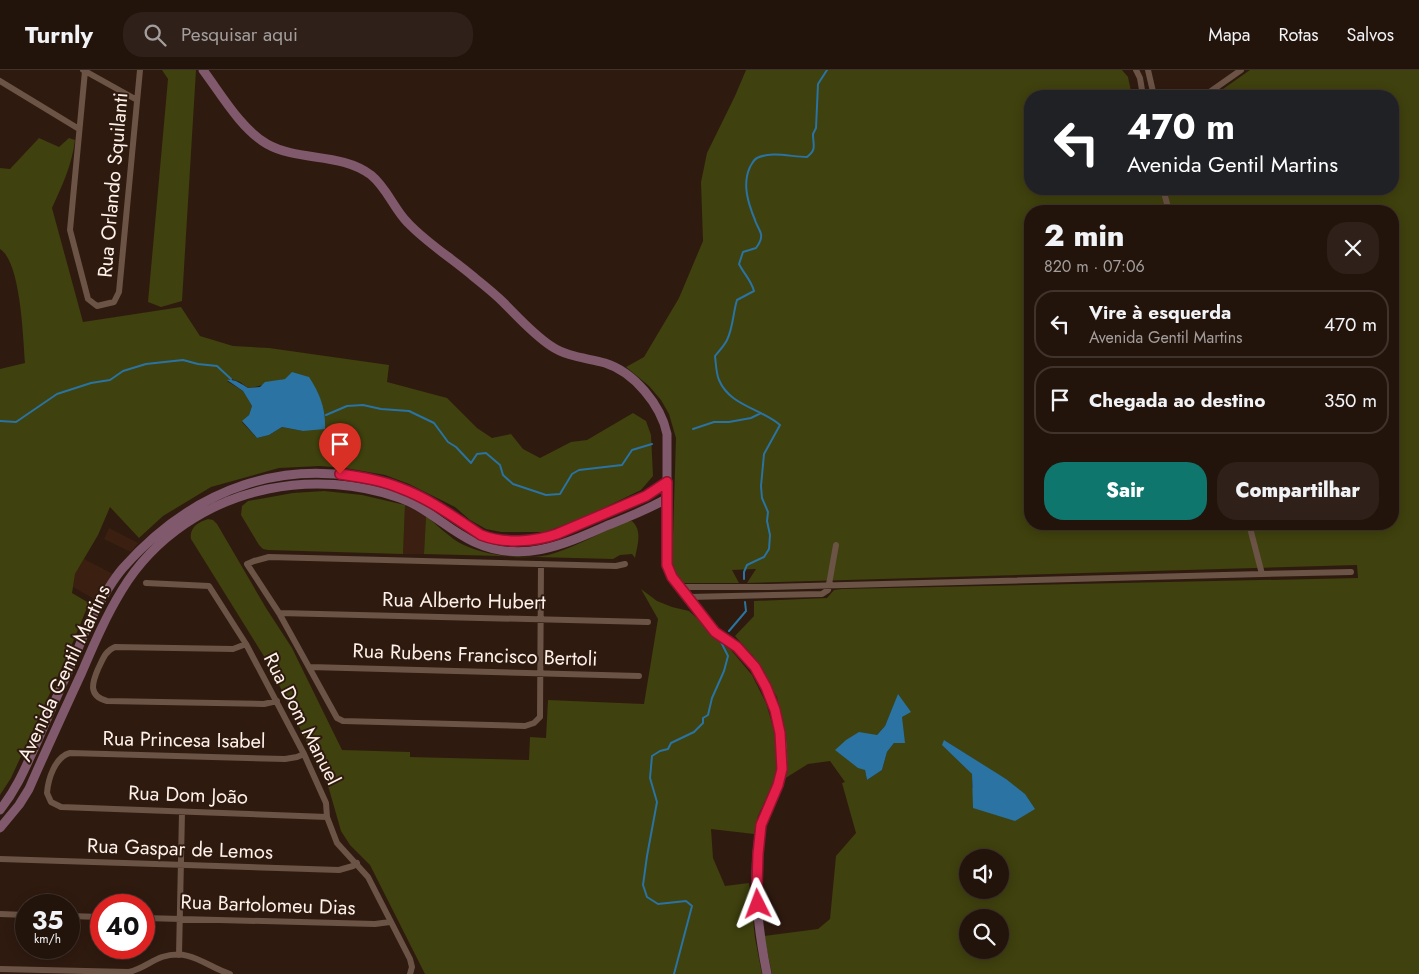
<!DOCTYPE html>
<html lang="pt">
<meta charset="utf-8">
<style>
:root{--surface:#23140b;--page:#2f2119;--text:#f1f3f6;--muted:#a39e9d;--line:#40332c;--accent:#0f766e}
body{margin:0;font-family:Jost,sans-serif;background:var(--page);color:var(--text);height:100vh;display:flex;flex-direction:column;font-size:19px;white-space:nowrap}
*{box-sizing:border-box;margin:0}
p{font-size:16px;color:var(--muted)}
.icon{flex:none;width:28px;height:28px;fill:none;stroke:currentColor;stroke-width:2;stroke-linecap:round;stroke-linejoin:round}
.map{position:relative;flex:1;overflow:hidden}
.details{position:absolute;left:1024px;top:135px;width:375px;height:325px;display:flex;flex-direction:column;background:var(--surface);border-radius:20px;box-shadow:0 2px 12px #0003,0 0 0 1px var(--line)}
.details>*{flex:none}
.banner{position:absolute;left:1024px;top:20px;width:375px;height:105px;border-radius:20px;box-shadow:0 2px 12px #0003,0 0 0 1px var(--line);background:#202124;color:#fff;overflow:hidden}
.tools{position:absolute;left:959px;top:779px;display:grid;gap:10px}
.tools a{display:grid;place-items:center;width:50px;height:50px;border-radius:50%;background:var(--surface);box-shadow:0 2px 12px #0003,0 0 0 1px var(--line);font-size:25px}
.speed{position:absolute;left:15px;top:824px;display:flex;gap:10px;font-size:25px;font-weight:700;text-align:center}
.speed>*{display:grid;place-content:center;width:65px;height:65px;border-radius:50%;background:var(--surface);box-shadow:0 2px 12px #0003,0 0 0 1px var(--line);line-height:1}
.speed small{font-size:12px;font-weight:400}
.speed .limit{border:8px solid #d22;background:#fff;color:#111}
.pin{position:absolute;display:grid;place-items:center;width:42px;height:42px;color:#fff;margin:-51px -21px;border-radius:50% 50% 50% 0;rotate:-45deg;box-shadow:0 0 5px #0007}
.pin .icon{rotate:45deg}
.me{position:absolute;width:55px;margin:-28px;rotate:357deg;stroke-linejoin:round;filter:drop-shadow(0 0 4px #0008)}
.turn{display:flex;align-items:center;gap:18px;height:105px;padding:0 20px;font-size:22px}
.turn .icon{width:65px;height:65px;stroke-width:2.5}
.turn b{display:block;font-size:35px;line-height:42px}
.round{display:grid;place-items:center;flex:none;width:52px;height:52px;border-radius:20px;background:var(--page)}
.headline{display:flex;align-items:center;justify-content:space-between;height:85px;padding:0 20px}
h1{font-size:30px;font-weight:800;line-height:38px}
.button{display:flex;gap:10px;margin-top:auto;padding:10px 20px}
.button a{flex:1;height:58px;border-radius:20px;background:var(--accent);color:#fff;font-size:20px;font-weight:800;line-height:58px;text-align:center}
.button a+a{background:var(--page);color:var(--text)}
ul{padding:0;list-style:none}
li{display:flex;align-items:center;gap:15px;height:68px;margin:0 10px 8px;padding:0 10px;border:2px solid var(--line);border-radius:20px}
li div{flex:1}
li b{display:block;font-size:19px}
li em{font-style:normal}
header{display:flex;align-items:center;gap:30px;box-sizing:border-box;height:70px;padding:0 25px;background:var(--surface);border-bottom:1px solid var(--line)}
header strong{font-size:24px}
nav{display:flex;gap:28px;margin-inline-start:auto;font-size:18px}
.search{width:350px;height:45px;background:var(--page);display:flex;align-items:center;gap:12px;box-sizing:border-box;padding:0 18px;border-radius:20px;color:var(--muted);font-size:19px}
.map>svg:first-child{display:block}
.built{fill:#3b2011}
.green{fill:#3f410e;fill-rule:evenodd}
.water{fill:#2a73a2}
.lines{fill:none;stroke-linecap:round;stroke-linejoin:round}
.stream{stroke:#2a73a2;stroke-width:2}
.street{stroke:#6b5346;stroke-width:6}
.secondary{stroke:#80596c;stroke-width:9}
.route-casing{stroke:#92132f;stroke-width:12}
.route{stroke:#e11d48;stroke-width:9}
.labels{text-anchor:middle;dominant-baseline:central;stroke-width:4;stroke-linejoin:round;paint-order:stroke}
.street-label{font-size:20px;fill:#fef2eb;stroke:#2f1a0f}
</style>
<header>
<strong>Turnly</strong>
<div class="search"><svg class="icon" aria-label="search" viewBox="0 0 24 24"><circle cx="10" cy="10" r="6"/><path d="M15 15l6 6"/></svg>Pesquisar aqui</div>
<nav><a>Mapa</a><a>Rotas</a><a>Salvos</a></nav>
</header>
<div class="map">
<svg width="1419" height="904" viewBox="0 0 1419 904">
<rect width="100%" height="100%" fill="#2f1a0f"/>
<path class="built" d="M405,435l21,11 -2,38h-21z
M109,458l29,15 -7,9 -27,-13z
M84,489l29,15 -15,27 -25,-14 2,-13z"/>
<path class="green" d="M162,0h34l-14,231 -21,6 -13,-5 20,-223z
M746,0h376l6,7 4,19h-102v93h362v-93h-179l37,-26h169v904h-647l-8,-38 54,-7 12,-10 6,-63 20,-23 -14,-50 3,-1 -15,-21 -22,3 -24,15 2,-41 -9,-41 -24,-41 -18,-20 19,-20v-15l73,-3 7,-8 8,-1 516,-11 -1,-13 -610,18 9,-14 -24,1 7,13h-56l-7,-7 -4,-8 4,-130 -7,-24 -8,-14 -12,-14 -23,-19 18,-10 35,-59 24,-57 -2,-59 6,-29 28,-57zM1030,141h362v313h-362zM898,625l4,22 -8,26 -7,9 -5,18 -15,10 -2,-10 -29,-20 41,-15 8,-9zM944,670l54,35 8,4 -34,9v-14zM968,788h32v32h-32zM968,848h32v32h-32z
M39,68l20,9 10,-9 6,2c-3,25 -13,46 -23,68l31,114 98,-15 19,29 33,10 36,2 120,17 -2,17 60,16 30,30 15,10 19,-4 12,15 17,9 31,-16 16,-2 46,-27 13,8 5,14 2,41 -12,14 -58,28 -38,14h-44l-15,-3 -16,-9 -15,-13 -46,-23 -24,-9 -40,-7 -25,-2 -41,2 -68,19 -48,29 -24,22 -29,-31 -12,28 -23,39 -3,19 17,10 -21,51 -57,124 -11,17v-426l25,-6c-2,-25 -4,-101 -25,-114v-81l10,1zM231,309l9,3 8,6c13,-1 24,-7 37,-9l18,52 -21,-4 -13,8 -12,3 -15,-16 7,-7 3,-9 -9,-15 -16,-10z
M324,421l38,4 43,10 -2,49 -135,-4 -5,-1 -4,-4 -18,-30 1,-9 6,-5 45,-8z
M426,446c10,8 21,19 32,26 25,14 70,20 97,11 24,-8 47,-21 70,-31l7,-1c11,10 5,25 3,37l-3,-4 -12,1 -7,4 -189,-5z
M208,449l5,1 4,4 49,84 26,40 50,102 68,2v5l119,3 1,-23 16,1 2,-38 96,4 14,-85 -17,-30 16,12 15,6 17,4 42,39 21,25 14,28 9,30 2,24 -1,20 -18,39 -4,18 -43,-5 2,29 12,28 24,-3 6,55 7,36h-337l-55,-109 -20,-20 -9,-14 -12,-42 -59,-123 -79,-127c-2,-11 7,-17 17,-20z"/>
<path class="water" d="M292,302l17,5c11,17 17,32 16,52l-22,2 -21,-4 -13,8 -12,3 -15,-17 7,-6 3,-9 -9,-15 -16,-11c8,-1 14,4 21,8l12,-1 5,-5 20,-3z
M898,624l13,18 -9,5 3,26h-11l-7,9 -5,18 -15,10 -2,-10 -7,-2 -23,-18 11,-10 13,-8 18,3 8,-9z
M944,670l62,39 19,15 10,15 -20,12 -42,-13 -1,-34 -30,-29z"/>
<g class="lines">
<path class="stream" d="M326,345l21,-9 16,-1 18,4 28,2 25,12 14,19 8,5 15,16 6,-9 9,-1 14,12 3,10 10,9 33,11 14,-1 12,-20 7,-4 43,-5 10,-15 20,-6
M0,351l16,1 41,-28 34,-11 19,-3 13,-9 23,-7 37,-4 15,4 19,2 14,13
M693,359l21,-7h15l22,-4 10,-5
M744,509v-7l3,-7 17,-8 5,-8 1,-14 -3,-14 1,-9 -6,-14 -1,-12 3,-32 16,-29c-20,-17 -50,-19 -61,-45 -3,-7 -3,-16 -4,-24 4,-5 9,-10 12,-16 6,-12 6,-27 10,-40l17,-9c-3,-11 -10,-17 -15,-27l4,-12 13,-4c3,-4 6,-9 5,-14 -1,-4 -5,-10 -6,-14 -7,-17 -13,-36 -5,-53 2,-3 3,-7 7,-9 14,-7 35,-1 50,-1 10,-8 6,-11 6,-23l3,-6 2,-44 9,-14
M729,561l17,-20 -1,-9
M674,904l18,-68 -6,-5 -28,3 -11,-7 -4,-12 4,-29 10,-54 -7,-24 2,-22 8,-5 8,-2 3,-6 23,-11 9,-9v-5l5,-3 4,-17 12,-27 4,-15 -7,-14"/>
<path class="street" d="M83,0l54,30
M1136,0l4,8 3,18
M1148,0l6,26
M85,1l-15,159 18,69 9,7 17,-4 5,-10 21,-222
M0,11l79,48
M1204,26l37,-26
M1163,119l6,22
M541,494l-1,153 -6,6 -9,3 -182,-5 -6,-3 -58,-105 -32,-49 7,-3 15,-4 347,9 9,-2
M1262,504l89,-2
M146,513l63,3 37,58 58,110 22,49 1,14 10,26 31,34 42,82 2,8 -2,7
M679,517h90l493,-13 -13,-50
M689,527l133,-3 6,-4 8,-45
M279,543l369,9
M246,574l-13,5 -118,-2c-10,4 -12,12 -17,22 -6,14 -10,27 9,32l157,3 13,-3
M310,597l329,9
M304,684l-7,3 -12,2 -215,-6c-15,4 -22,26 -23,40l4,9 10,5 266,10
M0,789l339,11 14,-4 4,-3
M0,844l26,1
M69,846l32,1
M144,848l231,6 15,-2
M179,885l3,-143
M0,899l129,3c13,-3 22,-11 33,-15 29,-9 43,9 68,17"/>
<path class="secondary" d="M203,0c18,24 38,59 64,74 32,18 73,8 104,31 16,13 23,34 37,48 20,21 45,36 67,55 10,8 20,16 29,25 15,15 29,31 47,43 16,11 36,12 54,17 29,9 56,42 62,71v131c5,13 12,21 21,31 9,11 16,23 25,34 7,7 17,11 25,18 18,16 30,39 37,61 7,22 11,53 4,75 -5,15 -15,27 -18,42 -10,46 -3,103 6,148
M0,740c18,-23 26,-44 38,-70 11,-26 23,-53 35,-79 6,-14 11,-28 18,-42 9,-17 19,-36 32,-51 70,-79 164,-115 268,-83 21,7 42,18 61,30 11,7 22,18 35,22 20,7 51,4 70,-3l89,-38 21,-14
M0,758l19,-23 10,-16c17,-39 35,-78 53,-117 12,-28 24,-56 40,-82 32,-53 87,-89 146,-101 43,-9 90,-6 132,9 28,10 48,32 74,44 47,22 89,3 132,-16 20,-8 41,-16 60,-27"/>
</g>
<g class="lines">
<g class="route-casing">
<path id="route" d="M340,404c20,3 41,6 60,14 30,11 55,30 81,47 23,9 53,7 76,-1l89,-38 21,-14v83l5,12 43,55 22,15 18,20 11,20 9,23 5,23 2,36 -4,16 -17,40 -3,29 -1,32 1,18"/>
</g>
<use href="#route" class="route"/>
</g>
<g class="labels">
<g class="street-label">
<text transform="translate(113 115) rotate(-85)">Rua Orlando Squilanti</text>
<text transform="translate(464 531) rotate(1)">Rua Alberto Hubert</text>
<text transform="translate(475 585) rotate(2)">Rua Rubens Francisco Bertoli</text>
<text transform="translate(64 603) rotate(-65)">Avenida Gentil Martins</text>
<text transform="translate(302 649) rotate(63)">Rua Dom Manuel</text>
<text transform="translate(184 670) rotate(1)">Rua Princesa Isabel</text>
<text transform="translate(188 725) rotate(2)">Rua Dom João</text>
<text transform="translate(180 779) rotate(2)">Rua Gaspar de Lemos</text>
<text transform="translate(268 835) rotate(2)">Rua Bartolomeu Dias</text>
</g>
</g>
</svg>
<div class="tools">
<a><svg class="icon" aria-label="sound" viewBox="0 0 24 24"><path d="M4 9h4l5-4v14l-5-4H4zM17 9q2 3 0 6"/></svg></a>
<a><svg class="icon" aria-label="search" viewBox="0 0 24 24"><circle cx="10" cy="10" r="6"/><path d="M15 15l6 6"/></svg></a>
</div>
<div class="speed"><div>35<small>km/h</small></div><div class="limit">40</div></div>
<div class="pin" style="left:340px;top:404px;background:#d93025"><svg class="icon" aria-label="arrive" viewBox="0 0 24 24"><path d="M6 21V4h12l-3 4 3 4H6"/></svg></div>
<svg class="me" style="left:758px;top:834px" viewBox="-20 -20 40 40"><path d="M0-17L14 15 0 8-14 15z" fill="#e11d48" stroke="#fff" stroke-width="4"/></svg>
<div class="banner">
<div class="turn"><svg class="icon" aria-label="left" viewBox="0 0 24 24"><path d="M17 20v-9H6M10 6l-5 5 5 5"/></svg><div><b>470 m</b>Avenida Gentil Martins</div></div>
</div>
<section class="details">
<div class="headline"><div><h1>2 min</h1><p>820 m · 07:06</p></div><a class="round"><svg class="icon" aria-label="close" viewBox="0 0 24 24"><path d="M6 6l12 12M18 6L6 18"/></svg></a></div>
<ul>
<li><svg class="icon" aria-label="left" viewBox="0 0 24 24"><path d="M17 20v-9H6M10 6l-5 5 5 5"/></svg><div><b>Vire à esquerda</b><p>Avenida Gentil Martins</p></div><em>470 m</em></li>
<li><svg class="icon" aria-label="arrive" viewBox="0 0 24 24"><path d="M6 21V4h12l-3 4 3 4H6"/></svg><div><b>Chegada ao destino</b></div><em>350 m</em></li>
</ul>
<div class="button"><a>Sair</a><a>Compartilhar</a></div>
</section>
</div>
